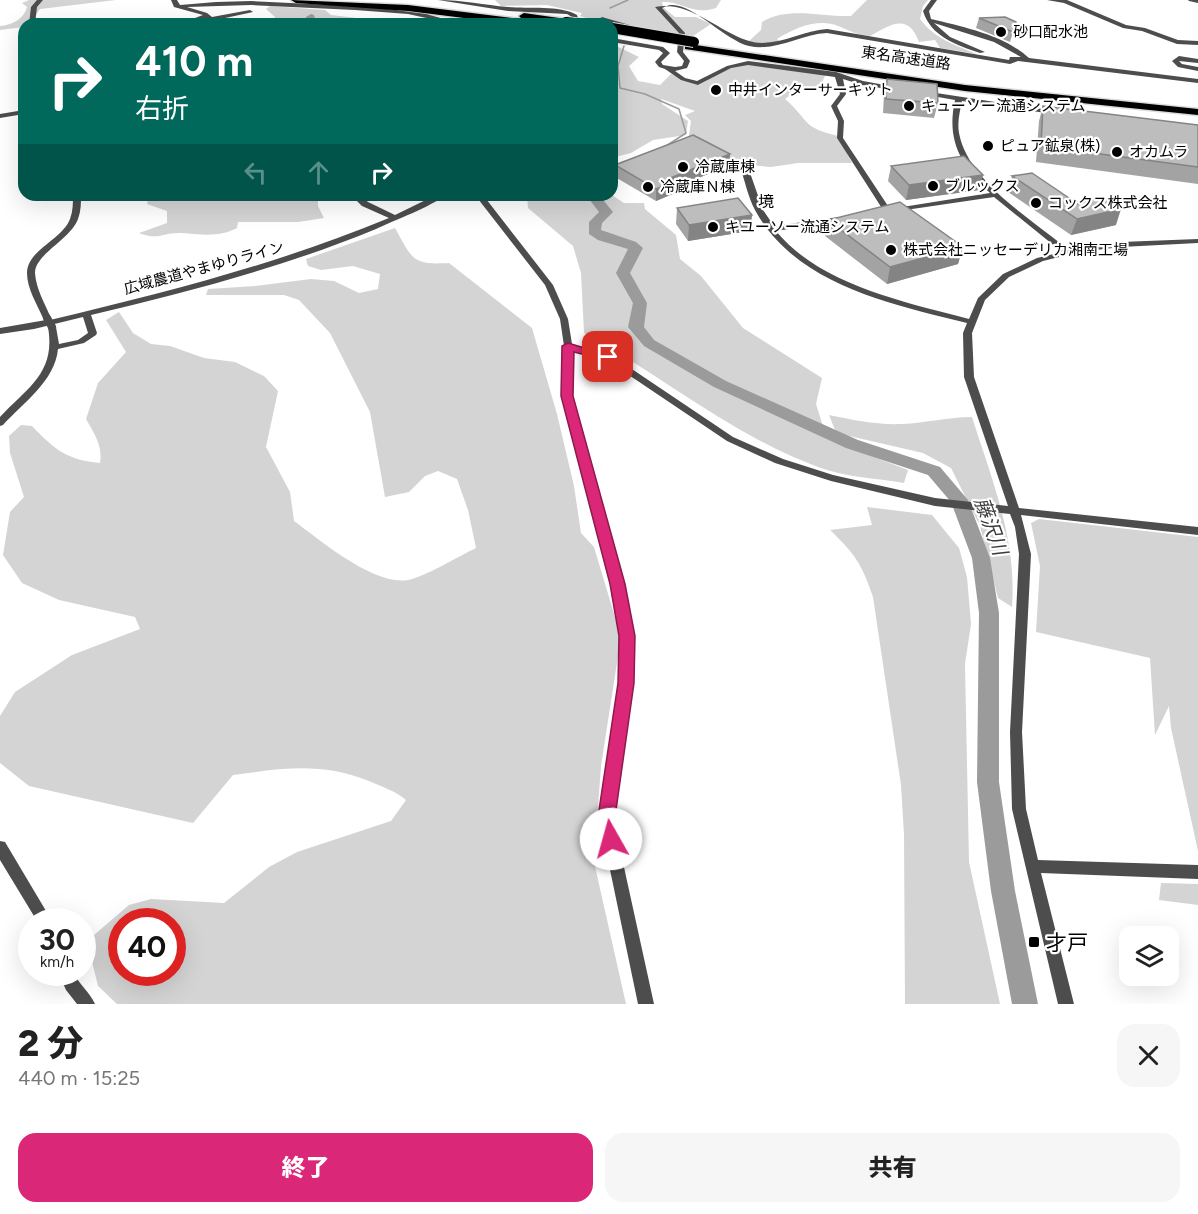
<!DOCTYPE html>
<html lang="ja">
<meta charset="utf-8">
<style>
:root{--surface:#fff;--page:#f6f6f6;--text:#222;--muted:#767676;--accent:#db2777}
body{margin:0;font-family:Figtree,"Noto Sans JP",sans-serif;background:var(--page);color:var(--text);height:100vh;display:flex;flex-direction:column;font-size:22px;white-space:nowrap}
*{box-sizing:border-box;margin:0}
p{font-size:20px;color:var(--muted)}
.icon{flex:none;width:33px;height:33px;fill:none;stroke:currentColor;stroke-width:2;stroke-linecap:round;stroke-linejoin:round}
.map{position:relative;height:1004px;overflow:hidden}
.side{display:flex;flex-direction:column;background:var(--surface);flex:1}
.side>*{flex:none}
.top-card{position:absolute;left:18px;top:18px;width:600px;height:183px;border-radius:18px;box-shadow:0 6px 24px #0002;background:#00695c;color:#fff;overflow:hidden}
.buttons{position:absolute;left:1119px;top:926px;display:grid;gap:12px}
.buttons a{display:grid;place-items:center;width:60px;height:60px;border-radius:12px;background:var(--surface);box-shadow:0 6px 24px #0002;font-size:30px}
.speed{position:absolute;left:18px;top:908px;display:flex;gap:12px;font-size:30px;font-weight:700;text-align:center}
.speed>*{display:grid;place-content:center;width:78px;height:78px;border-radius:50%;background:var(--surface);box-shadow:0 6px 24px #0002;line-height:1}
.speed small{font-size:15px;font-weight:400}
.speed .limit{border:9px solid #d22;background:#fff;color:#111}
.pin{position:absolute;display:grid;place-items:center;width:51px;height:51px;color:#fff;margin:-26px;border-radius:12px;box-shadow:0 3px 9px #0006}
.me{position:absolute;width:66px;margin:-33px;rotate:353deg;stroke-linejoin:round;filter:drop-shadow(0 0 4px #0008)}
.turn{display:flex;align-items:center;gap:21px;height:126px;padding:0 18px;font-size:27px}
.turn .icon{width:78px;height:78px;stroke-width:2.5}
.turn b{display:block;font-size:42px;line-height:51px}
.lanes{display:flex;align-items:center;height:57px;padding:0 18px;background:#0003;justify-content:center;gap:30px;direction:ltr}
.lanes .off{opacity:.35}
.round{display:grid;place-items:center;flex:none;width:63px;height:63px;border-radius:18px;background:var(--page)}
.overview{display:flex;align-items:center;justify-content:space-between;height:102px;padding:0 18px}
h1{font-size:36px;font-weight:800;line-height:45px}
.action{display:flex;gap:12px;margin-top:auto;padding:12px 18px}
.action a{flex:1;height:69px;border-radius:18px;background:var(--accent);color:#fff;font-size:24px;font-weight:800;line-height:69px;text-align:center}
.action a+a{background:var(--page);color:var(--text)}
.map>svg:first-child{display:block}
.green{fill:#d4d4d4;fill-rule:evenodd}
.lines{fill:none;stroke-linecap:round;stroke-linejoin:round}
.stream{stroke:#9b9b9b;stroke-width:1.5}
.river{fill:#9b9b9b;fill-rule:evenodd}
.highway-casing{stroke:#dbdbdb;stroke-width:3}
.minor{fill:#4d4d4d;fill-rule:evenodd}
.highway{fill:#000;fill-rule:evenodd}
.highway-bridge-casing{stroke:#dbdbdb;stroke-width:12;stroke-linecap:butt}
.minor-bridge{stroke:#4d4d4d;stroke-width:8}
.highway-bridge{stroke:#000;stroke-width:10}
.wall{fill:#a3a3a3}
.shaded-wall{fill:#848484}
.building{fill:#bdbdbd;stroke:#848484;stroke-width:1.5}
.route{fill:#db2777;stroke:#8e194d;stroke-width:1.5}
.poi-dot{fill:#000;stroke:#fff;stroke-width:2}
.labels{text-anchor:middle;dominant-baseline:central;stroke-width:4.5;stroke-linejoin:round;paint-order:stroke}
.far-poi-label{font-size:15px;fill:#000;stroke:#fff;text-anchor:start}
.far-street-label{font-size:15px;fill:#000;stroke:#fff}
.far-neighbourhood-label{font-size:16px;fill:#000;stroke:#fff}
.water-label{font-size:20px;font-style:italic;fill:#3c3c3c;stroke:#fff}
.near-poi-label{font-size:21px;fill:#000;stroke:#fff;text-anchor:start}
</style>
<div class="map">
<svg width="1198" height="1004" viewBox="0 0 1198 1004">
<rect width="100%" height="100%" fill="#fff"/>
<path class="green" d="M29,0h87l-76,9 -11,15h-5v3l-24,3v-4c12,-1 24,-7 27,-19l-5,-4z
M495,0h226l-5,8c-23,8 -33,-7 -54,-6l1,5 12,10h21l15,7 -18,12 -97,-15 -16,-5 2,-3 -35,-8 -46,1z
M867,0h61l-5,6 -3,13c15,20 35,26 57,35l-37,-6 -5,-8 -16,2c-11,-30 -29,-17 -49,-6 -13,-1 -20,-5 -32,-10 -20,-8 -43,2 -61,13l4,3 -11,2 -22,-2 13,-12 1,-8c25,-16 61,-5 89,-6z
M270,6l55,4 6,5 77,9h-137l4,-7 -9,-8z
M612,44l27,13 -10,9 9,15 22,4 11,-11 28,11 32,-18 14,-3 81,10 -4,8 -11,8 -12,-1 -14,10c26,23 16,28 53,37l14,27h-54l-27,4 -42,-4 -41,-21 3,-21 -6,-6 10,-4 -34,-12 1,5 26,17 -2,14 -33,5 -22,13 -16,4 2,6 -5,2z
M149,195h169v11l6,12 -26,4h-60l-1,6c-19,10 -37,6 -56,5 -18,-1 -23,8 -42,0l28,-10v-12l-20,-7z
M527,195h85l12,8h20l1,6 31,26 4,24 21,17 42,52 79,50 -6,26 11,35 81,31 -4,13c-28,-5 -60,-6 -86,-16 -85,-31 -155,-91 -234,-134l-3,-60 -8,-27 -45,-38z
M395,228c18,32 17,37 54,35l83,65 25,86 17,72 7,47 13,14 27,90 -20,129 -7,96 32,142h-509l-19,-18 -11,-45 42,-36 22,-6 73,4 45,-36 28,-15 94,-31 15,-21c-11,-9 -23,-13 -37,-19 -48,-19 -85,-13 -136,-6l-40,48 -164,-37 -29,-23v-47l15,-24 57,-37 68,-26 -5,-12 -76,-17 -37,-17 -19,-28 7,-43 14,-15 -14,-44 -1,-17 12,-11 11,1c22,23 35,34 68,37 3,-17 -6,-30 -14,-44l12,-36 28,-31 -20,-32 13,-8 14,21 18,11 19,2 34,12 31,4 29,14 14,15 -12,56 24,45 4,29c26,19 80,65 114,59 17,-3 51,-24 68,-32l-8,-38 -11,-31 -19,-8 -13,5 -16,16 -24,5 -15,-85 -40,-79 -31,-33 -15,-5h-78l2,-6 47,-3 56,-7 23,2 25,12 19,-4 2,-15 -27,-8 -32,4 -13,-4 -2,-7zM122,921h50v51h-50z
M829,415c24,5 48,10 73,9 24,-1 46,-7 70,-7 20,63 45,123 40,190l-14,-9 -18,-72 -29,-58 -28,-15 -78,-18 -10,-5z
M867,507l65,8 27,33 8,29 4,47 -6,40 4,198 31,142h-95l-1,-169 -3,-50 -28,-188c-11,-33 -18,-43 -43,-67l42,-5z
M1039,519l159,18v314l-27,-123 -2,-22 -14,29 -5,-77 -114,-26 4,-66 -9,-43z
M1161,883l37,1v21l-39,-5z"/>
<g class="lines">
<path class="stream" d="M610,8l18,-8
M624,46l-6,20 2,22 25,6 34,15 7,24 -20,13"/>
<path class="river" d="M311,14l3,1 1,4 20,5 -29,-1v-6z
M586,195h13l14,17 -11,11 -1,7 35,12 7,6 -13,25 17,30 -3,24 10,13 72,41 132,59 82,27 28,33 22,58 9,55v169l16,109 23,113h-26l-21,-113 -14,-109 2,-169 -7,-55 -21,-56 -23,-27 -82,-27 -132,-61 -70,-41 -16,-19 5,-24 -17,-30 12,-24 -30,-9 -9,-6v-12l10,-10z"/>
<g class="highway-casing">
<path id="highway" d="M291,0l117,5 128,16 5,3h-29l-104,-13 -112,-8z
M524,13l42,6 5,3 -12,2 -38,-6 -2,-2z
M689,44l276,41 233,24v6l-233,-24 -280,-42v-4z"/>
</g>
<path class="minor" d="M37,0h6l-6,7 -2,17h-6l2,-17z
M171,0h6l3,5 36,-3 35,-1 122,6 53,7 37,10h-9l-46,-10 -53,-4 -104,-5 -64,2 20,6 5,4 38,-7 3,2 -37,8 4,4h-7l-7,-6 -18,6h-9l24,-9 -29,-8z
M438,0c24,0 47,5 70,7 20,2 52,-2 69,8l3,9h-6l-2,-7 -5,-3 -59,-3z
M931,0h6l-8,11 2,8c33,8 73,16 98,39l169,21v4l-180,-22 -8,3 -183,-31c-26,1 -51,19 -78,13 -24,-6 -57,-43 -78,-41 -3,0 -6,2 -9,3l23,25 -2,19 7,9 -3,7 -12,3 10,7 12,3 30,-15 21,-5 88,11 27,9 38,7 1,1 -3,2 -37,-6 -19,-6 3,15 -9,12 7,15 -1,17 47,71 100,-16c-29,-28 -44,-52 -35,-93l-34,-6v-2l2,-1 132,20v2l-2,1 -91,-13c-2,10 -5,21 -3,32 9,49 74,87 110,117l52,-8 77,-3v4l-77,4 -42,5 -36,9 -34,16 -24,23 -13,33 2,44 45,131 179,19v8l-177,-20 10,39 -9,178 4,77 12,51 160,5v14l-157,-6 33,131h-16l-46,-195 -2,-77 9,-178 -4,-27 -5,-13 -75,-8 -104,-25 -56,-18 -48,-22 -122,-82 -33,-9v46l52,188 9,52 -1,47 -19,134 41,187h-16l-39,-187 21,-134 1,-47 -9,-52 -50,-188 2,-50 -4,-27 -15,-34 -70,-90h8l70,90 15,34 4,25 39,11 122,82 50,22 50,16 102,23 73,8 -44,-129 -1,-44 4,-10c-76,-19 -171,-38 -212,-113 -7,-13 -10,-29 -15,-43l4,-2 4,2 15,43 11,16 65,-9 4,2 -4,2 -63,10c44,54 129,71 193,88l9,-21 25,-24 34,-16 25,-6 -68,-55 -109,16 -48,-75 1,-17 -7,-15 9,-12 -5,-17 -87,-12 -17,3 -33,17 -17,-5 -16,-11 -6,-2 -4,-5 8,-9 -4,-3 -47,-8v-4l51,9 7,6 -9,9 2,3 12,2 7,-1 2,-5 -7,-9 2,-19 -24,-26c33,-7 62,23 91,33 26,10 54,-9 81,-11l182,31 1,-3h11l-27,-15 -60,-19 16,14 35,15 -5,1c-23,-8 -49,-16 -57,-42z
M1047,0h20l59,25 19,3 33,12 20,1v4l-21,-1 -35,-13 -19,-3 -59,-25z
M1188,0h10v3l-9,-2z
M602,17l31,9 1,1 -3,2 -31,-9 -1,-1z
M1179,56l19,3v4l-19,-2 3,3 16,3v4l-20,-4 -6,-6z
M24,110v4l-24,4v-4z
M73,195h8c0,8 0,16 -3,24 -8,21 -43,35 -43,54 1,16 10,31 16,45l-1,2c117,-28 228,-56 339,-102l-27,-12 -11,-11h8l9,7 27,13 41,-20h10c-16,12 -51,25 -70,34 -92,38 -188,63 -285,86l6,18 -1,2 -12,8 -26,6c-3,32 -35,54 -55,76l-3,1v-9c28,-30 56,-44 48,-90l1,-2h6l1,2 3,17 19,-4 10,-7 -5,-16 -49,12 -34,5v-6l46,-8 -3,-2c-6,-14 -16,-29 -16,-45 0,-23 35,-33 43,-54 3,-8 3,-16 3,-24z
M0,841l5,1 47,79h-15l-37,-61z
M58,972h16c4,12 16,20 21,32h-18l-11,-14z"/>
<use href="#highway" class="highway"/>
<g class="highway-bridge-casing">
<path id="highway-bridge" d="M566,22l17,2
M612,28l82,14"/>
</g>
<path class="minor-bridge" d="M47,318l5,9"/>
<use href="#highway-bridge" class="highway-bridge"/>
</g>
<path class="wall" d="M979,18l37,4 -6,20 -34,-14z
M887,79l51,24 -4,15 -51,-5 1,-19z
M1043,106l155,19v59l-162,-22 3,-41z
M730,154l-1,11 -54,23v5l-19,8 -41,-24v-12z
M891,166l92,9 -4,15 -73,10 -18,-19z
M1012,176l66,28 38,21 -45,10 -63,-43z
M677,208l75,7 -2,16 -62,10 -12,-17z
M828,220l135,27 -5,17 -71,20 -62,-48z"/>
<path class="shaded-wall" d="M730,154l-1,11 -54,23v5l-19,8v-12l14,-11z
M983,175l-4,15 -73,10 3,-15z
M1121,209l-5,16 -45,10 6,-16z
M752,215l-2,16 -62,10 1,-16z
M963,247l-5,17 -71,20 3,-17z"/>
<path class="building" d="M1005,17l11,5 -3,10 -34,-14z
M887,79l50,5 1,19 -52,-4z
M1043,106l155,19v42l-157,-21z
M693,135l37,19 -60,24 6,3 -20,8 -41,-24z
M964,156l19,19 -74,10 -18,-19z
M1032,173l46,31 25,-7 18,12 -44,10 -65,-43z
M738,198l14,17 -63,10 -12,-17z
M900,202l63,45 -73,20 -62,-47z"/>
<path class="route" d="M568,343l46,14 -6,4 -34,-9 -1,44 52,188 10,52 -1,47 -19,134 5,22 -3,6 -6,2 -6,-2 -7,-28 20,-134 1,-47 -9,-52 -49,-188 1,-50z"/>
<g class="poi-dot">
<circle cx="1001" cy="32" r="6"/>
<circle cx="716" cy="90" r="6"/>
<circle cx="909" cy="106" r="6"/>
<circle cx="988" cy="146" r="6"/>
<circle cx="1117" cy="152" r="6"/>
<circle cx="683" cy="167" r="6"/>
<circle cx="933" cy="186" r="6"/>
<circle cx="648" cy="187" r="6"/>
<circle cx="1036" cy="203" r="6"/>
<circle cx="713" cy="227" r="6"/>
<circle cx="891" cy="250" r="6"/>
<rect x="1028" y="936" width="12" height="12" rx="3"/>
</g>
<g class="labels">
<g class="far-poi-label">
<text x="1013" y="32">砂口配水池</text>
<text x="728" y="90">中井インターサーキット</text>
<text x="921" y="106">キューソー流通システム</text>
<text x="1000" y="146">ピュア鉱泉(株)</text>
<text x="1129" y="152">オカムラ</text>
<text x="695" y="167">冷蔵庫棟</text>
<text x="945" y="186">ブルックス</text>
<text x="660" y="187">冷蔵庫Ｎ棟</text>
<text x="1048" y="203">コックス株式会社</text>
<text x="725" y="227">キユーソー流通システム</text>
<text x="903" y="250">株式会社ニッセーデリカ湘南工場</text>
</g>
<g class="far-street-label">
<text transform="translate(906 58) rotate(8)">東名高速道路</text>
<text transform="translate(204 268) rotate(-15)">広域農道やまゆりライン</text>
</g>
<g class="far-neighbourhood-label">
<text x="766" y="201">境</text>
</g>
<g class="water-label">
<text transform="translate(991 526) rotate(70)">藤沢川</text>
</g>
<g class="near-poi-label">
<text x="1046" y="942">才戸</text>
</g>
</g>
</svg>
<div class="buttons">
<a><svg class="icon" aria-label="layers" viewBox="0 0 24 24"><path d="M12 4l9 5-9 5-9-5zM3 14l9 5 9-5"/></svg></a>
</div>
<div class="speed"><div>30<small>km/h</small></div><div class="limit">40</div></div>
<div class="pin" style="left:608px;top:357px;background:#d93025"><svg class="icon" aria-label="arrive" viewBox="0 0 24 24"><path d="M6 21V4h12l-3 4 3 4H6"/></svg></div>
<svg class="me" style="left:611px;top:839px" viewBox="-20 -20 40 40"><circle r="19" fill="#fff"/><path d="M0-13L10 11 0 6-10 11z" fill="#db2777"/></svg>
<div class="top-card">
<div class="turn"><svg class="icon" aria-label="right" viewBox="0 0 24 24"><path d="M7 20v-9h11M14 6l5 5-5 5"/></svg><div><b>410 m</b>右折</div></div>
<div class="lanes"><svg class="icon off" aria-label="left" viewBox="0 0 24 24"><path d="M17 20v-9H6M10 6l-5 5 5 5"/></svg><svg class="icon off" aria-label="ahead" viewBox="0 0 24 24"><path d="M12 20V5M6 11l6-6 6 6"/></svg><svg class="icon" aria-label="right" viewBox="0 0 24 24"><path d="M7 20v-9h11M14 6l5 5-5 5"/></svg></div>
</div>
</div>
<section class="side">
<div class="overview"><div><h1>2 分</h1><p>440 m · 15:25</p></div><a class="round"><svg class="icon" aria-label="close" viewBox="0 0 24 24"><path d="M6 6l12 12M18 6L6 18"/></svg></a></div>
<div class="action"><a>終了</a><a>共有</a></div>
</section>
